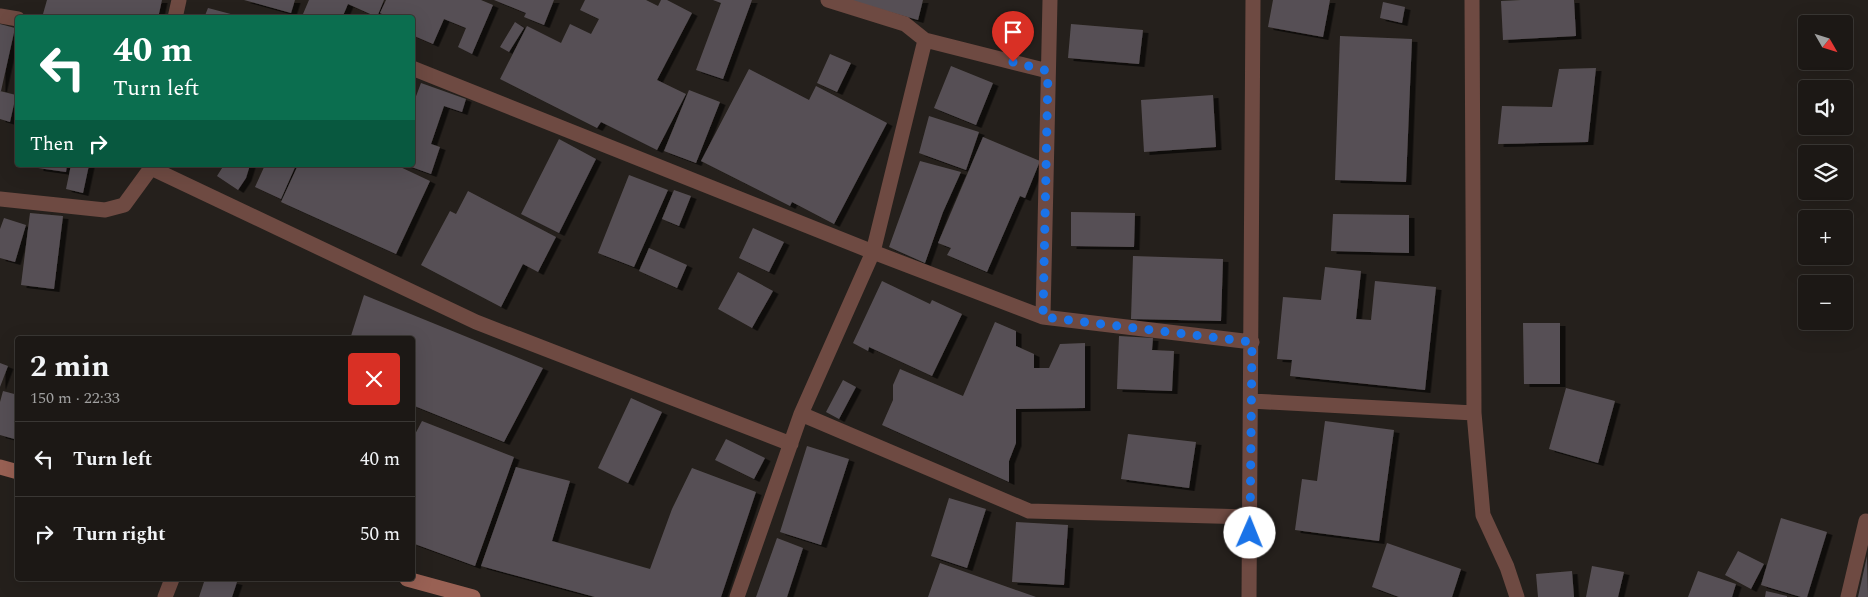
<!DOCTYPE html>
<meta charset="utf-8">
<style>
:root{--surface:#1c1815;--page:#25211e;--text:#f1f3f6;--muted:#a0a0a0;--line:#3a3734}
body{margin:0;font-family:Spectral,serif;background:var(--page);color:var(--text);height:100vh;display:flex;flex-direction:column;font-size:19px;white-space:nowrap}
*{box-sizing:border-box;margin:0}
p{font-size:16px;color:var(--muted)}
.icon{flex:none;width:28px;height:28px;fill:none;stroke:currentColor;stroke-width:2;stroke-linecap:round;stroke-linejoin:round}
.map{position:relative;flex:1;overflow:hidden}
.details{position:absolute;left:15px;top:336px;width:400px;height:245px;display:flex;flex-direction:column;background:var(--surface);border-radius:5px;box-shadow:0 5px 20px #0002,0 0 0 1px var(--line)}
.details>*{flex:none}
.hud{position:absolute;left:15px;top:15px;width:400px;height:152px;border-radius:5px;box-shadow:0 5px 20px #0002,0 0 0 1px var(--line);background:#0b6e4f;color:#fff;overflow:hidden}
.needle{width:32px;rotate:129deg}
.controls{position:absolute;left:1798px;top:15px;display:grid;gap:10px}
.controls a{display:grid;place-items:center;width:55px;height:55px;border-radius:5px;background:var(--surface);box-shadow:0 5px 20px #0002,0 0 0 1px var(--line);font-size:25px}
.pin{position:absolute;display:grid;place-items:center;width:42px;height:42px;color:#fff;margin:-51px -21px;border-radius:50% 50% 50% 0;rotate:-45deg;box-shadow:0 0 5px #0007}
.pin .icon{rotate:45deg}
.me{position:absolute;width:55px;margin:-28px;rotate:1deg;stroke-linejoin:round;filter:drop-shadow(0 0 4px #0008)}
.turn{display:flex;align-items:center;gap:18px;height:105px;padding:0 15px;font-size:22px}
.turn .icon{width:65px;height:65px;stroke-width:2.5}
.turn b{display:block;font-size:35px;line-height:42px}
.then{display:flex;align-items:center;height:48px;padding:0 15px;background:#0003;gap:10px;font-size:19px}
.round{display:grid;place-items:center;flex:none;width:52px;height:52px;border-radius:5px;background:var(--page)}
.summary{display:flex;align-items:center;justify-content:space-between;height:85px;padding:0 15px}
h1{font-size:30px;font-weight:700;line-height:38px}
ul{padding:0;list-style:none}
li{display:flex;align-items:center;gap:15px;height:75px;padding:0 15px;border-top:1px solid var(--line)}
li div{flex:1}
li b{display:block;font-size:19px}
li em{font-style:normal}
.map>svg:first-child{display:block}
.building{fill:#575054;filter:url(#shadow)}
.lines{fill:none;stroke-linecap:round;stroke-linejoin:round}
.street{stroke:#6e4a42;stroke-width:15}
.secondary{stroke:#996154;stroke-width:15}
.route{stroke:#1a73e8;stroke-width:9;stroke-dasharray:0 16.2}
</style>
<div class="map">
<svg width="1868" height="597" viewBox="0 0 1868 597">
<defs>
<filter id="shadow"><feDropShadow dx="5.5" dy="3" stdDeviation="0" flood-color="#0009"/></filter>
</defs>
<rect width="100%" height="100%" fill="#25201c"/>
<path class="building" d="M47,0h115l-4,18h-98l-17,-4z
M244,0h51l-4,13z
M309,0h75l-7,17 -29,-13 -6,14h-30l-9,-4z
M386,0h95l12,5 -21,49 -14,-7 8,-19 -22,-9 -11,25 -21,-9v-17h-21l-11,-5z
M494,0h60l-10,25 -20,-8 2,-4z
M585,0h61l12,6 3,-6h6l25,13 -35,67 29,14 -29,56 -56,-28 -4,6 -97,-49 27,-53 34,17 9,-19 21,10 8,-15 -19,-9z
M713,0h39l-29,79 -27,-9 25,-67z
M848,0h75l-5,20z
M1273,0h57l-7,37 -55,-10z
M1521,0h53l2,36 -73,4 -2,-39z
M1383,2l22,5 -3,16 -22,-5z
M208,8l34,9v1h-38z
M515,22l9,6 -15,24 -9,-5z
M0,24l15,4 -14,63h-1z
M1071,24l72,6 -4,34 -71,-6z
M1340,36l72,3 -6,143 -71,-2z
M830,54l21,9 -14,29 -20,-9z
M951,66l42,17 -17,42 -42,-17z
M1596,68l-8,74 -90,2 4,-38 50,1 7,-38z
M749,69l60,31 7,-14 71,37 -53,101 -42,-22 -2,4 -89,-45z
M421,83l45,16 -4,13 -18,-6 -13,38 9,3 -9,27 -25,-9h6v-58z
M689,90l31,12 -24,61 -32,-12z
M0,91l16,4 -6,27 -10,-3z
M1213,95l3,52 -72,5 -3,-52z
M929,116l50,16 -13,38 -47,-17z
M983,137l57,24 -15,37 -5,-2 -33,76 -40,-17 4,-7 -13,-5z
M559,139l37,20 -37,74 -38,-19z
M920,161l41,11 -18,40 -18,51 -36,-16z
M38,165h29l-1,7 -28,-4z
M71,165h18l-6,28 -17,-4z
M224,165h26l-4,13 -8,12 -21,-14z
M265,165h31l-15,34 -26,-12z
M298,165h98l34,16 -34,73 -115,-52z
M629,175l39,15 -34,77 -36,-14z
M674,190l17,6 -12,30 -17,-7z
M468,191l88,46 -18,35 -15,-8 -22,43 -80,-42 29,-54 6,3z
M1071,212l64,1 -1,34 -63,-1z
M30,213l33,3 -9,73 -33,-4z
M1333,214l76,1v38l-78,-2z
M4,218l22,7 -11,37 -15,-4v-29z
M753,228l31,14 -15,30 -30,-14z
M649,248l38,17 -10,23 -38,-17z
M1133,256l90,3 -2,62 -90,-2z
M1325,267l36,4 -5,48 15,1 4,-39 61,6 -11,103 -135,-14 2,-16 -15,-1 6,-62 38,3z
M738,272l35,19 -21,37 -34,-19z
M882,281l48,23 2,-4 30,14 -30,62 -63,-29 -1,4 -15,-8z
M364,295l179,73 -39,74 -92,-37v-66h-62z
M995,322l21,9v15l18,8v14h15l11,-24 25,-1v65l-69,1v34l-7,18v21l-127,-57 11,-25v-15l7,-16 63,27z
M1523,323h37v61h-36z
M1119,336l34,2 -1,12 22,1 -2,40 -55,-2z
M0,363l8,3 -8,21z
M843,380l13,7 -17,32 -13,-7z
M1566,388l49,13 -17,62 -49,-14z
M3,391l15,4v45l-18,-5v-33z
M631,398l31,14 -34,71 -30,-15z
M422,421l92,36 -39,109 -63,-23v-103z
M1325,421l69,9 -15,111 -84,-11 7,-51 15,2z
M1128,434l68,8 -7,46 -68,-9z
M726,439l39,19 -11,21 -39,-19z
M807,446l42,13 -28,86 -41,-13z
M516,467l54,14 -18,60 98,28 22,-60 20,-41 64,24 -35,105h-126l-114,-31z
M949,498l37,11 -19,59 -36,-12z
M1781,518l46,14 -20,65h-6l-40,-12z
M1016,522l52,3 -4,60 -52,-3z
M777,538l26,10 -16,49h-31z
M1387,543l74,26 -9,28h-53l-27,-10z
M1738,551l26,13 -13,25 -26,-14z
M1867,556l1,41h-10z
M940,563l96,34h-108z
M1592,566l32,6 -6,25h-32z
M1572,571l2,26h-36l-2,-23z
M1698,571l38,13 -4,13h-44z
M205,579h18l14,3 -5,15h-33z
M1766,591l21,5v1h-22z"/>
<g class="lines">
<path class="street" d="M0,16l18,3
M175,18l4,-18
M925,40l123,31
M412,68l461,184 52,-212 -20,-16 -77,-24
M0,199l105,11 19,-5 27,-37 325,154 315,122
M1043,317l7,-317
M1251,401l223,12 -2,-413
M1474,413l9,102 24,52 10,30
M801,414l72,-162 170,65 209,25
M165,597l7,-18
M737,597l64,-183 228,97 221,6
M1249,597l4,-597
M1848,597l18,-76 2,1"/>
<path class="secondary" d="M0,467l18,5
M407,579l66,18"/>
</g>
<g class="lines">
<path class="route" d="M1013,62l35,9 -5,246 209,25 -2,191"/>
</g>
</svg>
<div class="controls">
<a><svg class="needle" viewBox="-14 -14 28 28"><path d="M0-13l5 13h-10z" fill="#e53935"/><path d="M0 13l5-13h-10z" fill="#a0a0a0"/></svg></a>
<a><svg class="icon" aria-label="sound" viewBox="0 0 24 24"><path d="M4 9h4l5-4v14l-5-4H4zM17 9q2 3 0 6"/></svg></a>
<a><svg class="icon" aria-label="layers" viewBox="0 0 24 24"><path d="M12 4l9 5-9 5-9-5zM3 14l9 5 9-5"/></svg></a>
<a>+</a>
<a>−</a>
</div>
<div class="pin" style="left:1013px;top:62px;background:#d93025"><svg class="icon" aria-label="arrive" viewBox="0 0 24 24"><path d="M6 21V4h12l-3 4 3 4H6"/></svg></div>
<svg class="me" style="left:1250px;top:533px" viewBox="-20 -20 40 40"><circle r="19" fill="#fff"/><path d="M0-13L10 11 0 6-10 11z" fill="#1a73e8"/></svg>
<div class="hud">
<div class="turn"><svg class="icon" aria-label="left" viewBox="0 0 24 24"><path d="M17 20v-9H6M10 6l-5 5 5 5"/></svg><div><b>40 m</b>Turn left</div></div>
<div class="then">Then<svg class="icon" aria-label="right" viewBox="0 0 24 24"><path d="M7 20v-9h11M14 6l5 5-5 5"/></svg></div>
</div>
<section class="details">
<div class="summary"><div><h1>2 min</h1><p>150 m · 22:33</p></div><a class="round" style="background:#d93025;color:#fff"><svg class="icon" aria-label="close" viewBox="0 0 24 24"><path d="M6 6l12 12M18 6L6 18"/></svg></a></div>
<ul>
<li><svg class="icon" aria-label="left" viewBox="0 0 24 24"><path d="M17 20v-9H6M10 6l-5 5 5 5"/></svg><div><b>Turn left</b></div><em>40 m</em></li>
<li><svg class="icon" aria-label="right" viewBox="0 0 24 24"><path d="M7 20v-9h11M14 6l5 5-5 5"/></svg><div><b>Turn right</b></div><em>50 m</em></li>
</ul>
</section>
</div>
